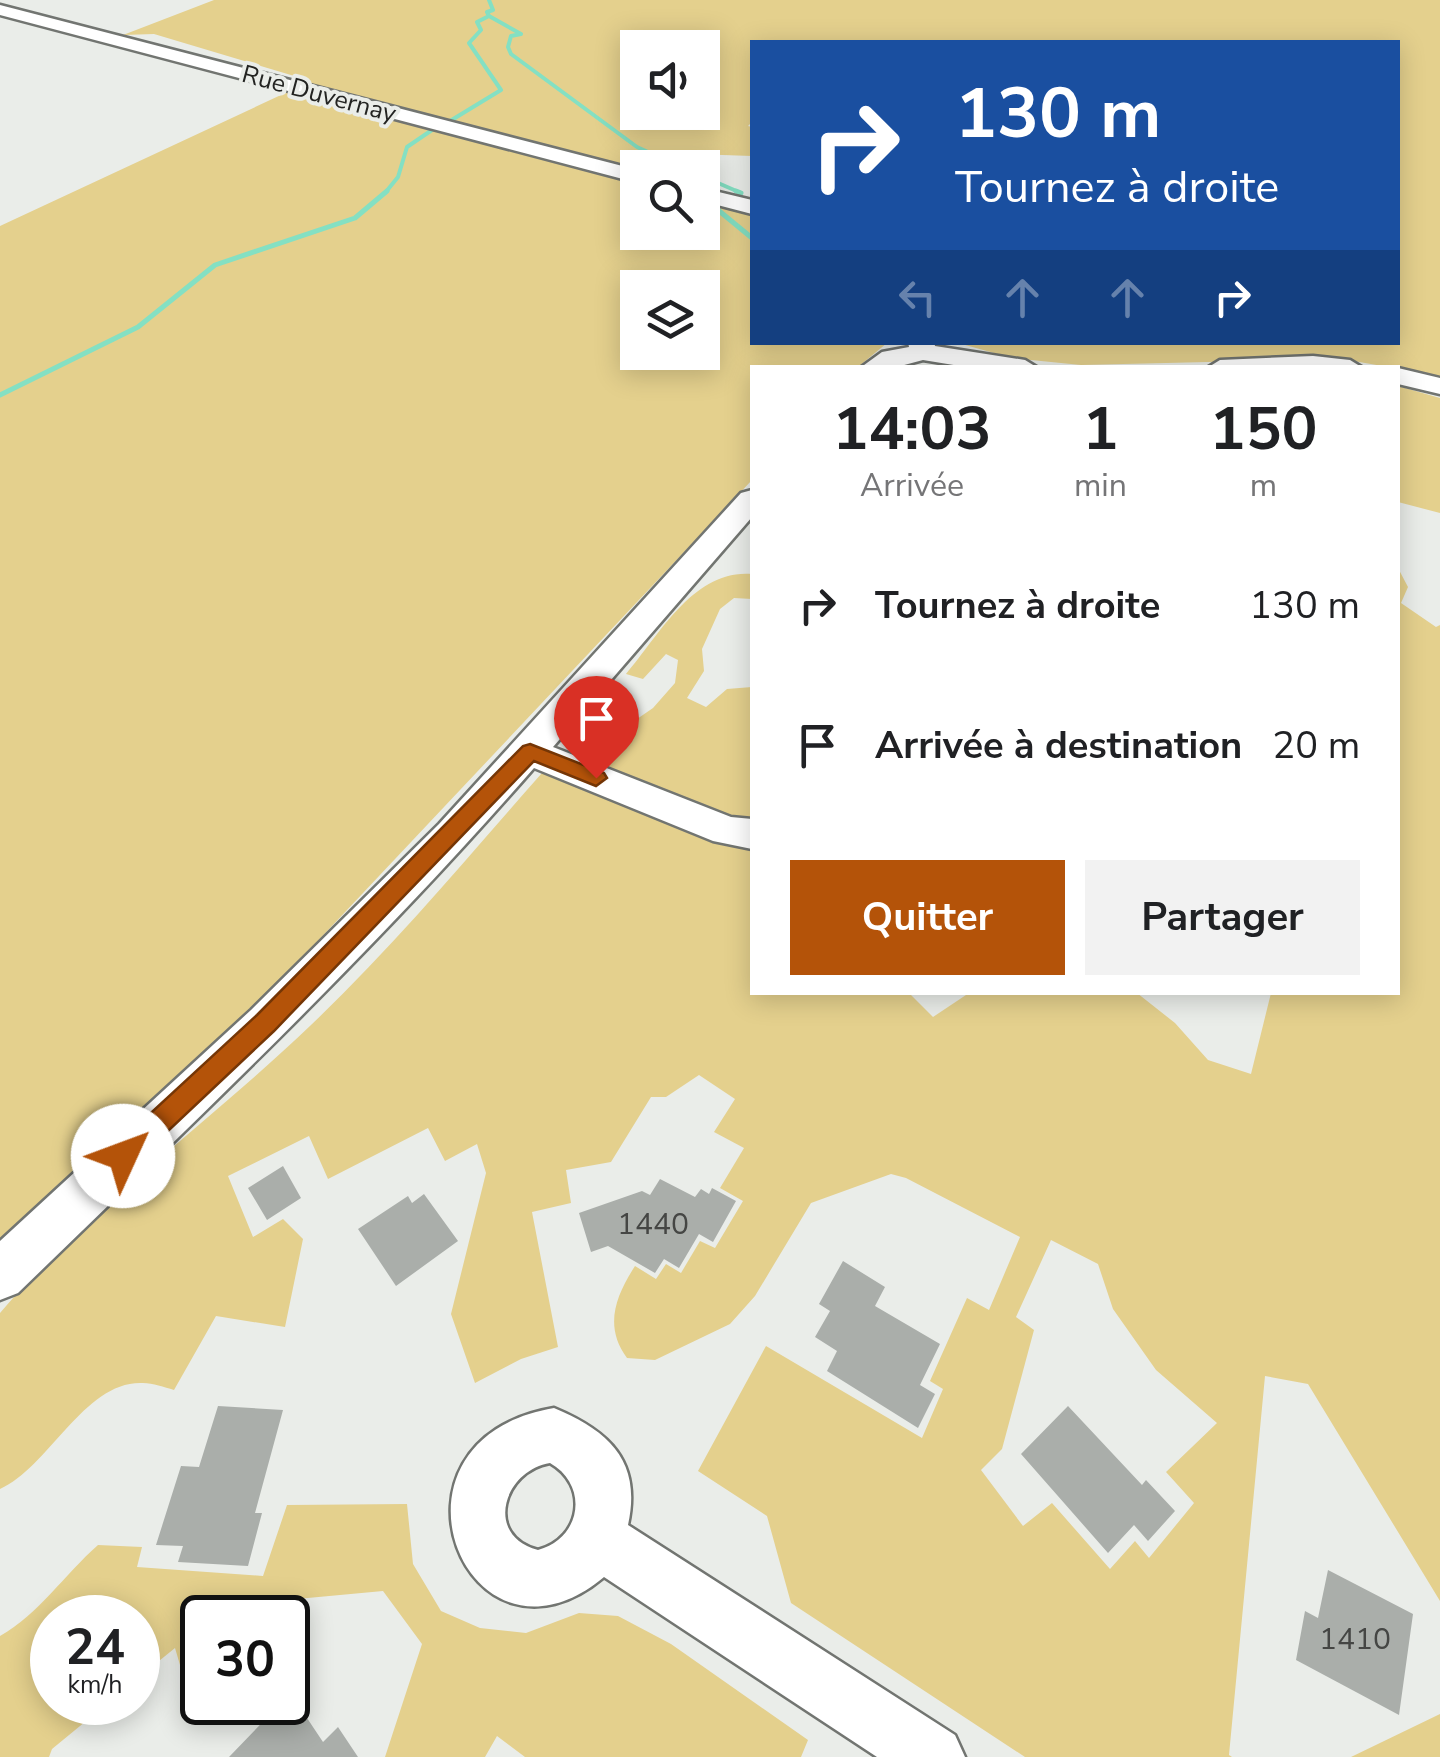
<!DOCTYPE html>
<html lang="fr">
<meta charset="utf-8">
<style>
:root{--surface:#fff;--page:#f2f2f2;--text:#202124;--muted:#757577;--accent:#b45309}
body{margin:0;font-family:"Nunito Sans",sans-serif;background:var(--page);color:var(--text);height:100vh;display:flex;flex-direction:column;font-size:38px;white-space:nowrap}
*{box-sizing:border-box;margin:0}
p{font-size:32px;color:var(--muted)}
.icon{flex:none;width:55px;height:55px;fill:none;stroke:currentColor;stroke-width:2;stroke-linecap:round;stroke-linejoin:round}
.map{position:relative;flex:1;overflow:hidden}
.panel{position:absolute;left:750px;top:365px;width:650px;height:630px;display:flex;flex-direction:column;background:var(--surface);border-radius:0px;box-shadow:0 5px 25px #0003}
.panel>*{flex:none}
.guide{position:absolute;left:750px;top:40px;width:650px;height:305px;border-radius:0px;box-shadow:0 5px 25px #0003;background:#1a4fa0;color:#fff;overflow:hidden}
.tools{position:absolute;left:620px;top:30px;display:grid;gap:20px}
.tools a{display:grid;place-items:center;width:100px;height:100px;border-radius:0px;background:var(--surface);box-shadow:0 5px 25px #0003;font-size:50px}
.speed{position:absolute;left:30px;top:1595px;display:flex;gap:20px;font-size:50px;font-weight:700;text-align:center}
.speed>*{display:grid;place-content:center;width:130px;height:130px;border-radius:50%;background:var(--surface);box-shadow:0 5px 25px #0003;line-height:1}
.speed small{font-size:25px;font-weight:400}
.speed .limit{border:5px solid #111;border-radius:15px;background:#fff;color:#111}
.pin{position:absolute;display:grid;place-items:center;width:85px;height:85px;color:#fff;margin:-102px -42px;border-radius:50% 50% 50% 0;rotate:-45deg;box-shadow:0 0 10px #0007}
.pin .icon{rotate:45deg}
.me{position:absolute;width:110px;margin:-55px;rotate:47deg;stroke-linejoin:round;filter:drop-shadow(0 0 8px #0008)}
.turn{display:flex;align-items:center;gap:35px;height:210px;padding:0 40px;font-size:45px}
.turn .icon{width:130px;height:130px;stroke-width:2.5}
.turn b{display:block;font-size:70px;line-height:85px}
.lanes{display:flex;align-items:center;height:95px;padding:0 40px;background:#0003;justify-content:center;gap:50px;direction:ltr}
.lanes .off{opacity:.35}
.eta{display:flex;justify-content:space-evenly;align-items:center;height:170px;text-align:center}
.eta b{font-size:60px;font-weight:700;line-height:70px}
.primary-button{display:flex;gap:20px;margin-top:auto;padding:20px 40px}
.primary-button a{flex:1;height:115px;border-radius:0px;background:var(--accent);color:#fff;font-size:40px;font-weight:700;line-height:115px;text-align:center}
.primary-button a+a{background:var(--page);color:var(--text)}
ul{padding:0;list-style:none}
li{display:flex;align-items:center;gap:30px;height:140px;padding:0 40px}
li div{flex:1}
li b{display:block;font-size:38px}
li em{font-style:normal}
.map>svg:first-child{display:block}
.green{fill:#e4d08d;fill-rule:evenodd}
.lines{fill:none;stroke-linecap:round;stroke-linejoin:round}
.stream-far1{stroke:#84e0c3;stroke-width:4}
.stream{stroke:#84e0c3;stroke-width:5}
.building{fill:#aaaeaa}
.minor-casing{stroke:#727571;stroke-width:5}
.minor{fill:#fff;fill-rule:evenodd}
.route{fill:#b45309;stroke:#753606;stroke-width:2.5}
.labels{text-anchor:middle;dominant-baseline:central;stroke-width:8;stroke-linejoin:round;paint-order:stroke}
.far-street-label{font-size:25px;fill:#232422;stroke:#eaede9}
.near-number-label{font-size:30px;fill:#454644}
</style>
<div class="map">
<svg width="1440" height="1757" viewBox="0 0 1440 1757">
<rect width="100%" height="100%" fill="#eaede9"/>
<path class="green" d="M214,0h1226v376l-98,-17 -261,6 -69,-7 -54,-15 440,-1v-300h-646v80l-4,4 4,1v29l-89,-3 7,14 -32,1v64h64l1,-28 49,10v128l135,1 -29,24 -106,1v112l-486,516 -266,262v-1032l311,-145 -157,-47 -31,1zM638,48h64v64h-64zM638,288h64v64h-64z
M1398,386l42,12v115l-42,-11z
M1398,568l10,19 -7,16 35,24 4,-2v976l-132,-217 -43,-8 -36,379 3,2h-207l-234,-154 -24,-87 -69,-45 68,-125 156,92 21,-49 -13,-8 37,-83 22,12 31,-73 -114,-59 -15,-4 -80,29 -56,93 -25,28 -75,36 -28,-2c-23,-31 -12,-61 8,-92l21,13 10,-15 15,9 19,-32 15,7 28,-47 -23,-13 24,-40 -30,-16 21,-33 -36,-24 -33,22h-15l-40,65 -45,8 5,33 -39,9 26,135 -37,12 -46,24 -24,-69 35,-141 -9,-29 -32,17 -17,-33 -100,51 -19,-43 -81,40 25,61 30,-18 20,20 -18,88 -69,-11 -42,74c-10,-3 -21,-7 -31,-7 -58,-3 -94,84 -143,106v-176c92,-108 210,-191 311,-288 83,-79 156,-167 231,-252l26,8 53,-51 32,-22 22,-25 3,-23 -12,-6 -23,25 -17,-5c34,-40 68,-105 126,-100v25l-18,-1 -14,11 -18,40 2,22 -17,27 19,9 21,-18 25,-2v305l157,1 24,24 36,-24h168l38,30 33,37 43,14 20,-81 127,-1zM1051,1240l47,24 15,45 43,61 61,53 -51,49 28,31 -45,55 -14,-17 -25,28 -58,-66 -29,23 -42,-56 21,-21 32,-119 -18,-13z
M407,1504l6,60 28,47 39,17 46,5 53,-20 39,3 53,28 137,96 -7,17h-276l-28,-21 -12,21h-100l37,-113 -39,-53 -149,14 4,12 -36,1v84l11,1 -18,13 -20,-68 -37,30v-60h-86v84l56,1 -56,46 -3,8h-49v-121c39,-22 64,-61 98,-91l44,2 -5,20 126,9 24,-71z
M1440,1714v43h-89z"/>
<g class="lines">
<path class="stream-far1" d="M489,0l4,10 -6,2 2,4 32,18 -10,2 -3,11 3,7 126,93 46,21
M450,121l51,-31 -32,-47 12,-13 -4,-8 12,-6
M702,176l39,17
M385,193l13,-16 9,-30 25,-17"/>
<path class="stream" d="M736,191l5,2
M718,210l34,28
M0,395l138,-68 77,-62 140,-47 32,-27"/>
</g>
<path class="building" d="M283,1166l18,32 -34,22 -19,-32z
M660,1179l35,18 6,-8 8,5 3,-6 24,13 -23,41 -14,-8 -20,34 -15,-9 -9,14 -47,-27 -17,6 -12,-39 63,-22 8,4z
M424,1194l34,47 -62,45 -38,-57 50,-33 4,7z
M843,1261l42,26 -10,19 65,38 -20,41 15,9 -17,34 -91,-57 10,-20 -22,-14 15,-26 -11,-7z
M218,1406l65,4 -28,103h7l-14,53 -70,-4 5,-16 -27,-1 25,-79 18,1z
M1068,1406l74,79 4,-5 29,31 -27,30 -14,-16 -26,28 -87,-99z
M1328,1570l85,44 -14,101 -103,-55 9,-49 13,7z
M291,1694l32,48 15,-15 20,30h-129l53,-55h6z"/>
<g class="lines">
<g class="minor-casing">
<path id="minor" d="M0,5l638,165v13l-638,-168z
M702,188l50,12v14l-50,-13z
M908,342h26l1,4 90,14 13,8h-66l-49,-8 -30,8h-33l22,-16 27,-5z
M1313,356l37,4 13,8h-156l13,-8z
M1398,368l42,10v16l-42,-10z
M752,490v27l-199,230 178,70 21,2v30l-39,-8 -179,-73c-161,185 -340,354 -516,525l-18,7v-59l251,-231 188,-186 302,-331z
M554,1408c55,23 88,53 74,117l327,210 10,22h-88l-273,-180c-136,114 -239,-137 -50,-169zM550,1463c39,22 32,75 -12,87 -54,-14 -35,-79 12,-87z"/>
</g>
<use href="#minor" class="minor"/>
</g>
<path class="route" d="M530,744l74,29 3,5 -11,8 -62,-25 -260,270 -141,133 -10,4 -9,-4 -4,-8 4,-9 143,-132 266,-269z"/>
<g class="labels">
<g class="far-street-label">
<text transform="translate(319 94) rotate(15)">Rue Duvernay</text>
</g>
<g class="near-number-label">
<text x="653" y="1224">1440</text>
<text x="1355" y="1639">1410</text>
</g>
</g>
</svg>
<div class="tools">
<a><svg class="icon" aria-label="sound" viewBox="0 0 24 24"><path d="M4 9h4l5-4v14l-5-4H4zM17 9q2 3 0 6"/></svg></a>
<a><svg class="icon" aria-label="search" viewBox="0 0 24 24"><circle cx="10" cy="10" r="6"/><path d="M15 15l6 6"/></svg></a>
<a><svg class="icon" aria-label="layers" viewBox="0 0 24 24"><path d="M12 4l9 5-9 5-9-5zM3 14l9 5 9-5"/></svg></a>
</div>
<div class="speed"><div>24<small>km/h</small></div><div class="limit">30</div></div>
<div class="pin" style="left:596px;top:778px;background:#d93025"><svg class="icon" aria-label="arrive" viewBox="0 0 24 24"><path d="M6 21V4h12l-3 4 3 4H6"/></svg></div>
<svg class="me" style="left:123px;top:1156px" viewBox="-20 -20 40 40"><circle r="19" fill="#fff"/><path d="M0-13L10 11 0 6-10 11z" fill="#b45309"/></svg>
<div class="guide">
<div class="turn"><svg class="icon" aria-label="right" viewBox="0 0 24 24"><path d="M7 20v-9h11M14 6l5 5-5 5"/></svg><div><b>130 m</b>Tournez à droite</div></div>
<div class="lanes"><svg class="icon off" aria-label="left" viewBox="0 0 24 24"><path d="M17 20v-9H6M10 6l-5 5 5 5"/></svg><svg class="icon off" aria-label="ahead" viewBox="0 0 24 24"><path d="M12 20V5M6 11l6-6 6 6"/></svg><svg class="icon off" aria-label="ahead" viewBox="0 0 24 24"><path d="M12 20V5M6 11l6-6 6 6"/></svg><svg class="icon" aria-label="right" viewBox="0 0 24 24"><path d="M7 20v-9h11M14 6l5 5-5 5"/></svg></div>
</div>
<section class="panel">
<div class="eta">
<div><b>14:03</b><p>Arrivée</p></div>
<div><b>1</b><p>min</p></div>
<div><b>150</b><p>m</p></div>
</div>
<ul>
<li><svg class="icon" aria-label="right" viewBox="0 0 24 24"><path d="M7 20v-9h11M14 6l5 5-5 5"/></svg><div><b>Tournez à droite</b></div><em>130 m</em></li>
<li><svg class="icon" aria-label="arrive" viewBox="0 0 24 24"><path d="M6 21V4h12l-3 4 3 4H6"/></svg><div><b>Arrivée à destination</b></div><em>20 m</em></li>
</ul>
<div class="primary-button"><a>Quitter</a><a>Partager</a></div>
</section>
</div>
